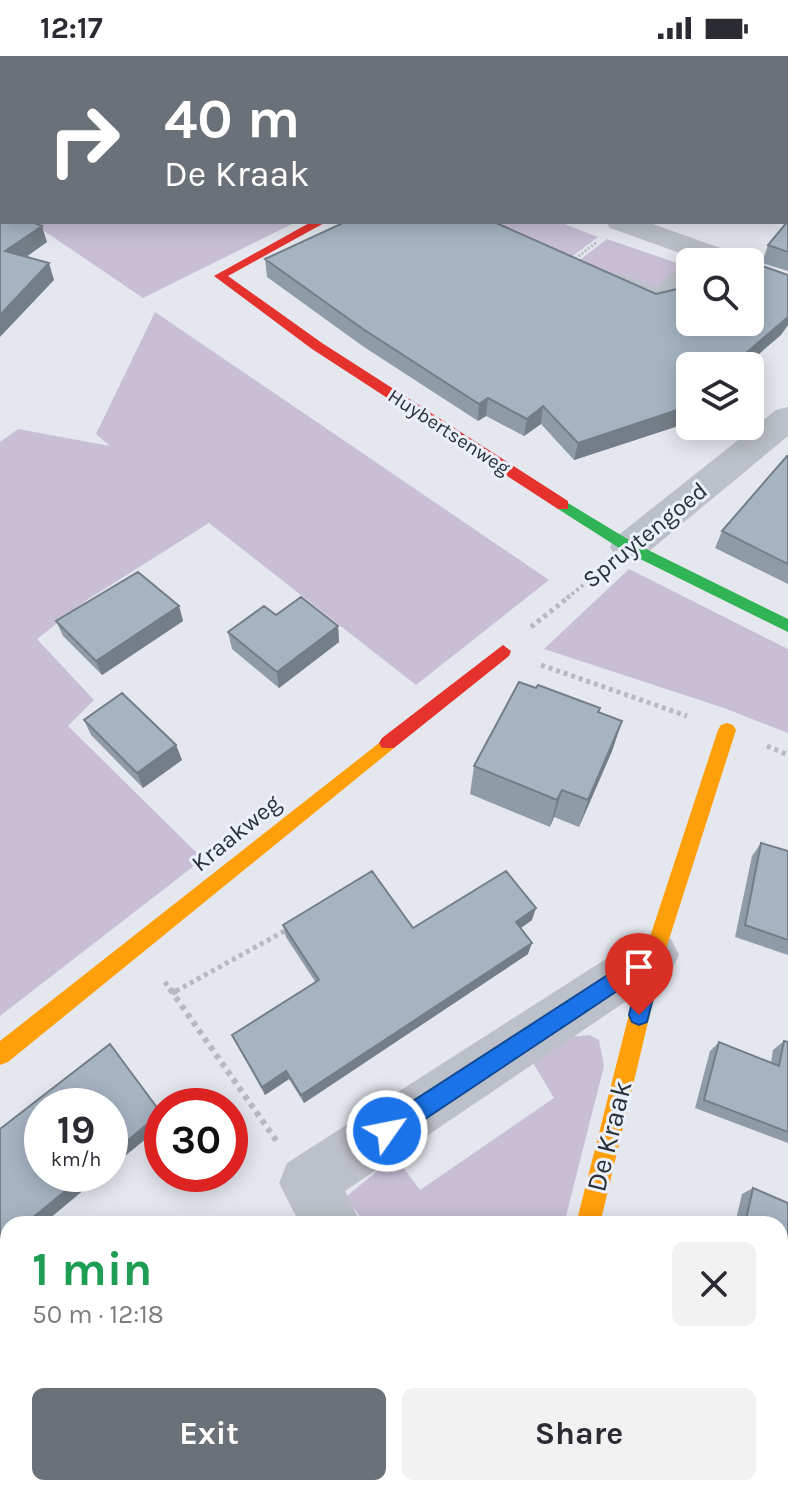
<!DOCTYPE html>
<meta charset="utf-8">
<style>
:root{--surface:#fff;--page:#f2f2f3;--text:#2b2b33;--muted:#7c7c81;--accent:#6b7178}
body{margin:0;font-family:Karla,sans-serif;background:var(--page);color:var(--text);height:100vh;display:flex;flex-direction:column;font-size:30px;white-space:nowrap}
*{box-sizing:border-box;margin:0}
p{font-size:26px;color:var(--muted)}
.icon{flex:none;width:44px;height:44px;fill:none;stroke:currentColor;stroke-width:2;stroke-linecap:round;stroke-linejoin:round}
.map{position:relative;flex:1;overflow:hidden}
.panel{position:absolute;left:0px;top:1160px;width:788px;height:280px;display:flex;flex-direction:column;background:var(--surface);border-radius:24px 24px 0 0;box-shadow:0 4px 20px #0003}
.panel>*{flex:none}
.hud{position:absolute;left:0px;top:0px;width:788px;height:168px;box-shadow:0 4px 20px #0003;background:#6b7178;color:#fff;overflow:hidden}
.fabs{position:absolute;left:676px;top:192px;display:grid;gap:16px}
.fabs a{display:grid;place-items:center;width:88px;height:88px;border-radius:12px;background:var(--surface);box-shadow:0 4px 20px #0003;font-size:40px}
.speed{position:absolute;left:24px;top:1032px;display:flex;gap:16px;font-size:40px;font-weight:700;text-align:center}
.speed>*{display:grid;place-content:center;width:104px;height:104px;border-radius:50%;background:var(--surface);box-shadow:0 4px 20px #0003;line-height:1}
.speed small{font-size:20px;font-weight:400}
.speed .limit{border:12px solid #d22;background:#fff;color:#111}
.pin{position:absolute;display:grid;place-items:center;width:68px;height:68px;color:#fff;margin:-82px -34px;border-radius:50% 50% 50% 0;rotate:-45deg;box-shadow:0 0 8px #0007}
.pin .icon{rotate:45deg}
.me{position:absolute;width:88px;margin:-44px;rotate:57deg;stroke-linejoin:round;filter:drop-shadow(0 0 6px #0008)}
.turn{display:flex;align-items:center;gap:28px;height:168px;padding:0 32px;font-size:36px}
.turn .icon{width:104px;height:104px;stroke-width:2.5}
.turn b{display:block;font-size:56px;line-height:68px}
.round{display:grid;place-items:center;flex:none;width:84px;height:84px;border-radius:12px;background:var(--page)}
.headline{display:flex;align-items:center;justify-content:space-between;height:136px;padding:0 32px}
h1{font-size:48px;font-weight:700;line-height:60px;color:#1e9e55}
.action{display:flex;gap:16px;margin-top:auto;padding:16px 32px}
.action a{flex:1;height:92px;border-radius:12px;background:var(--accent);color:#fff;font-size:32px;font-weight:700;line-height:92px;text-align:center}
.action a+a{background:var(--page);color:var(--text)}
.status{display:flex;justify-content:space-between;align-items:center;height:56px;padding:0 40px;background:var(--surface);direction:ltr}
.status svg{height:22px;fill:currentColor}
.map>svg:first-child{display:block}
.green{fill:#c8bfd6}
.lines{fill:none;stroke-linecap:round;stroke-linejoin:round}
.path-far3{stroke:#b5b9c0;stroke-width:3;stroke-dasharray:2 2;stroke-linecap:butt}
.path-far2{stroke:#b5b9c0;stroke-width:4;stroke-dasharray:3 3;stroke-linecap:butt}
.path-far1{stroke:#b5b9c0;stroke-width:5;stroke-dasharray:4 4;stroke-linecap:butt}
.path{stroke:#b5b9c0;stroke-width:6;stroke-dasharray:5 5;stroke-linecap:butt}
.street{fill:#bcc0c8;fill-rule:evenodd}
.fast{fill:#30b455;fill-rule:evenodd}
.slow{fill:#ff9f0a;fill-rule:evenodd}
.jam{fill:#e5322d;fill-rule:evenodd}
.wall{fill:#8f9ba7}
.shaded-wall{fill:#747e88}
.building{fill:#a6b4c2;stroke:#747e88;stroke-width:2}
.route{fill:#1a73e8;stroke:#114b97;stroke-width:2}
.labels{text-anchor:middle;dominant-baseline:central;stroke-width:6;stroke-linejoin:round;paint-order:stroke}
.far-street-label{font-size:20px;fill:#2a3239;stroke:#ecf0fa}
.street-label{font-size:24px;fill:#2a3239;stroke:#ecf0fa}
.near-street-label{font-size:28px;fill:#2a3239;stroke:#ecf0fa}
</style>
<div class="status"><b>12:17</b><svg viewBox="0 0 49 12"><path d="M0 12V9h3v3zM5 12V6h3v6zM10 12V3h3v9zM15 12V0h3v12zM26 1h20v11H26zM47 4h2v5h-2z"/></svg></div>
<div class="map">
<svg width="788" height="1440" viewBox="0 0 788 1440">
<rect width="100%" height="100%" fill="#e4e7ee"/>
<path class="green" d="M137,0h404l-2,2z
M31,166h265l-153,76z
M505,166h54l39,15 -28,21 -72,-32z
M607,183l76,26 -32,29 -74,-32z
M155,256l394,268 -133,105 -207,-162 -122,77 -50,39 57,61 -26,26 135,133 -203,157v-574l18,-13 92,17 -14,-12z
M629,513l159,80v84l-64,-25 -180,-59z
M590,979l9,5 5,26 -40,158h-199l-19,-27 49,-41 25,34 134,-92 -24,-40 38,-21z
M324,1432h163l-2,8h-167z"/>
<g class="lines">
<path class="path-far3" d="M572,205l24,-18"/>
<path class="path-far2" d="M567,542l31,-25"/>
<path class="path-far1" d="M531,571l39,-31
M541,609l146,51
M767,690l21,9
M165,926l6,9
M176,935l114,-63"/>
<path class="path" d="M170,933l108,154
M172,937l8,-4"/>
<path class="street" d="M606,166h41l96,34 5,6h-43l-95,-34z
M690,209v24l-20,17 -11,3 -52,-21 -4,-6 4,-6 11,-3 38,14 24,-19z
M788,351v29l-146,121 -13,4 -13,-4 -6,-10 6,-10 160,-127z
M654,876l17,7 8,16 -8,16 -326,220 16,33h-61l-21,-41 8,-20 350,-224z
M248,1432h68l-3,8h-68z
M491,1432h64l-2,8h-64z"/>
<path class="fast" d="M563,444l71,43 154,76v13l-164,-81 -66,-42v-8z"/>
<path class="slow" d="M727,667l6,2 3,5 -72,225 -64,269h-24l68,-269 74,-225 3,-5z
M388,680l6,2 3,5 -3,5 -386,314 -8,3v-24z"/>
<path class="jam" d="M311,166h15l-98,54 94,67 246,158v8h-10l-246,-160 -98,-73z
M503,589l8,6 -2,5 -115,92h-12l-3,-5 3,-5z"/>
</g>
<path class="wall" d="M788,101v32h-2v-30z
M788,165v50l-26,-8 6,-18z
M339,166h155l162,72 125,41 -91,31v48l-15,13 -101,33 -33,-36 -17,12 -38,-20 -8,5 -114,-74 -97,-70 -2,-18 74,-34z
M788,400v128l-73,-36 7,-17z
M179,550l4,15 -81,54 -39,-39 -7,-15z
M276,559l62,11 1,16 -60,46 -47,-39 -4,-17z
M599,656l23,9 -10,30 -33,76 -25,-10 -4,10 -80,-33 4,-28z
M84,664l92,25 6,15 -39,28 -52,-53z
M761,787l27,8v104l-53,-18 17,-81z
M532,864l-11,8 7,26 -224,149 -15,-24 -24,16 -33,-60 84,-52 -30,-46 -3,-12 130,3z
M784,985l4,1v101l-93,-35 15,-57 9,-9 52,21 2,-13z
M753,1132l35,15v82l-7,-3 -1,-58h-45l7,-30z
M607,1432h128l-1,8h-129z"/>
<path class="shaded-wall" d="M788,14v12l-2,2v-13z
M42,170l5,16 -36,26 -6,-17z
M49,207l5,17 -54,57v-22z
M788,261v8l-7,10 -36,31h-14z
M488,342l-2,18 -8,5 1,-17z
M690,345v13l-15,13 -101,33 4,-17z
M543,350l-2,18 -17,12 3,-17z
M179,550l4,15 -81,54 -6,-14z
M338,570l1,16 -60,46 -2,-16z
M622,665l-10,30 -33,76 9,-27z
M176,689l6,15 -39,28 -6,-15z
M562,734l-8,27 -4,10 7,-27z
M536,852l-4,12 -20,14 4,-12z
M532,887l-4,11 -224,149 -3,-8z
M110,988l52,69v13l-52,42z
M286,1015l3,8 -24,16 -3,-8z
M86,1118h17l-60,50h-18z
M8,1182v15l-8,6v-14z
M98,1432h6l-11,8h-5z"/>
<path class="building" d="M51,0h87l19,2h-107z
M567,0h221v14l-2,1v-13h-221z
M788,101v13l-2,-1v-10z
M2,155v11h30l10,4 -37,25 44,12 -49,52v-103z
M788,165v31l-20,-7z
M345,166h149l162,72 21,-5 13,-12v45h60v-54l4,-5 34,12v42l-57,49h-41v35l-10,8 -102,34 -35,-37 -16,13 -39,-21 -9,6 -116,-75 -98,-70z
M787,400h1v108l-66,-33z
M138,516l41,34 -83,55 -40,-40z
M301,541l37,29 -61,46 -49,-40 36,-26 12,9z
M519,626l17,6 2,-3 62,23 -2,4 24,9 -34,79 -26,-10 -5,10 -83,-34z
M122,637l54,52 -39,28 -53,-53z
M761,787l27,8v89l-43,-15z
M372,815l41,57 93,-57 30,37 -20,14 16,21 -231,152 -15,-24 -24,16 -30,-52 87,-55 -36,-55z
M784,985l4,1v90l-84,-32 15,-58 60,24z
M110,988l51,69 -51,42v-49h-68v68h44l-61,50h-17v14l-8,7v-116z
M753,1132l35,15v73l-5,-2 -3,14v-64h-35z
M672,1163l11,5h-13z
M8,1414v18h90l-10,8h-80l-7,-21z
M615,1432h120l-1,8h-120z"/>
<path class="route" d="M654,889l7,3 3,7 -17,67 -8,3 -7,-3 -3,-7 9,-38 -243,162 -8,3 -8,-3 -3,-8 3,-8z"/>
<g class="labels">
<g class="far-street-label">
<text transform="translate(449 376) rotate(33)">Huybertsenweg</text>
</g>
<g class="street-label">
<text transform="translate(645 479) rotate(-39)">Spruytengoed</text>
<text transform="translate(236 777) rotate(-39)">Kraakweg</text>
</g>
<g class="near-street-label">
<text transform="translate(609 1080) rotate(-76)">De Kraak</text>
</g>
</g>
</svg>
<div class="fabs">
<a><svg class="icon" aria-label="search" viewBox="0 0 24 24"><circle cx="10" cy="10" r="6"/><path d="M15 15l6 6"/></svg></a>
<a><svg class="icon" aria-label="layers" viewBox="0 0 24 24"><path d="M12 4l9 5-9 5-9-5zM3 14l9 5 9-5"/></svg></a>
</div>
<div class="speed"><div>19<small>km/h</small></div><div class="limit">30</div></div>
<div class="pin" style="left:639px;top:959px;background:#d93025"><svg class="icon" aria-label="arrive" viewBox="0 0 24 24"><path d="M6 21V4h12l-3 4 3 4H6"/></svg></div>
<svg class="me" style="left:387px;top:1075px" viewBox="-20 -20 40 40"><circle r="17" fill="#1a73e8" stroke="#fff" stroke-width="3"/><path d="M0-11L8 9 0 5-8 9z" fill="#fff"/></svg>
<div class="hud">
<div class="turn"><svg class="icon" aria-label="right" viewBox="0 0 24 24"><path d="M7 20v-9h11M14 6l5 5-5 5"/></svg><div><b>40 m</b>De Kraak</div></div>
</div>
<section class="panel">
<div class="headline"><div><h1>1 min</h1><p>50 m · 12:18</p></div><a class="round"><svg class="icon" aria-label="close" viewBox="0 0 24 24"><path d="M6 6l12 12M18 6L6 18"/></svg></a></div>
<div class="action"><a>Exit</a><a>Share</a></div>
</section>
</div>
